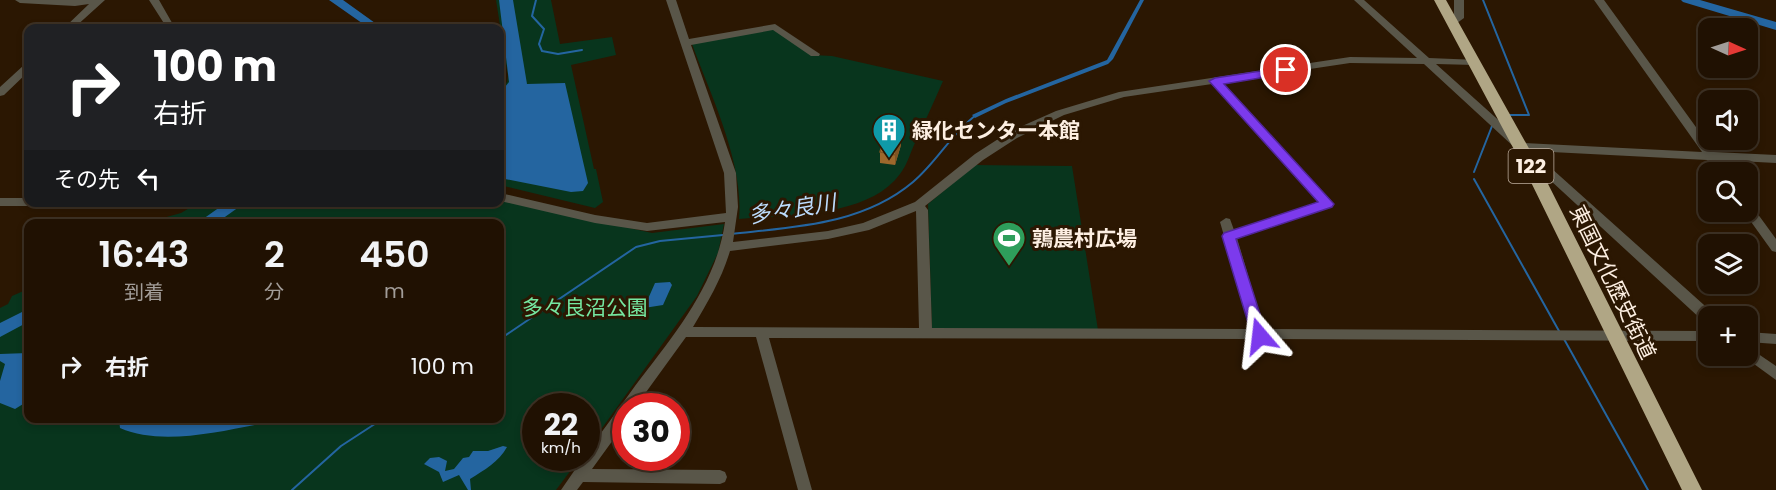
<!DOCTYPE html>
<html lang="ja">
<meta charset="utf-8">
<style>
:root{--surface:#201102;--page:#2d1f11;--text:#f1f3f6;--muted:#a29d99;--line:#3d3124}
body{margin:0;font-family:Poppins,"Noto Sans JP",sans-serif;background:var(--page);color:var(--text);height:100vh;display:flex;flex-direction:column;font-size:22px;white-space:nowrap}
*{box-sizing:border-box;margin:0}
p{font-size:20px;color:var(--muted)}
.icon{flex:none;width:33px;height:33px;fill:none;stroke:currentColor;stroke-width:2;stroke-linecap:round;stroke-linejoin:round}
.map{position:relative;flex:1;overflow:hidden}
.panel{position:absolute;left:24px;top:219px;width:480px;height:204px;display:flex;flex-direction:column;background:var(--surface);border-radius:12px;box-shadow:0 3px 9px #0003,0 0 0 2px var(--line)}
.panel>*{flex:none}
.hud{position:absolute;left:24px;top:24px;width:480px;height:183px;border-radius:12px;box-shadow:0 3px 9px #0003,0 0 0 2px var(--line);background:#202124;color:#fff;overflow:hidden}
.needle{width:39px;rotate:93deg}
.fabs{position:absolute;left:1698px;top:18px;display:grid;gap:12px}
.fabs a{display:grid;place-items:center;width:60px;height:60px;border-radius:12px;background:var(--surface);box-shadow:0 3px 9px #0003,0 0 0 2px var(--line);font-size:30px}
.speed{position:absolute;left:522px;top:393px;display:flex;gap:12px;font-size:30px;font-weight:700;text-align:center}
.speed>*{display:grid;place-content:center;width:78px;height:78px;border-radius:50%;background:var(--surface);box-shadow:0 3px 9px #0003,0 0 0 2px var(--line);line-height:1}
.speed small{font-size:15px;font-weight:400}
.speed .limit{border:9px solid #d22;background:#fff;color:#111}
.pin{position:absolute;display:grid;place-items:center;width:51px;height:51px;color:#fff;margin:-26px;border:3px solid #fff;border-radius:50%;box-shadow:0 2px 6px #0007}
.me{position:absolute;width:66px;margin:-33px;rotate:343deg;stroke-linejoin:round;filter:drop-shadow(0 0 4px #0008)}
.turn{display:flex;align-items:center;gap:21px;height:126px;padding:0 30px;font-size:27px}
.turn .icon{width:78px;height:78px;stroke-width:2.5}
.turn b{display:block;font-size:42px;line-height:51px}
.then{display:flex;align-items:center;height:57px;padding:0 30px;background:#0003;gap:12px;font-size:22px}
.eta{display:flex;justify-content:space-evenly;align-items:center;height:102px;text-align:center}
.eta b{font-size:36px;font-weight:600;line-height:42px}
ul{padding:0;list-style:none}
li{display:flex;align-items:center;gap:18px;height:90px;padding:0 30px}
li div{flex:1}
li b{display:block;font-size:22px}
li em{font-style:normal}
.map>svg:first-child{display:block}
.green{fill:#08351d}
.water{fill:#2465a0}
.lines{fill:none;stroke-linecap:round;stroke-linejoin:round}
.stream{stroke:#2465a0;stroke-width:2}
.river{fill:#2465a0;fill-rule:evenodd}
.minor{fill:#595649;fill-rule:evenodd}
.highway{fill:#b0a685;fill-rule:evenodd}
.wall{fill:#9d682c}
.shaded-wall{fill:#805524}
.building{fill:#b77933;stroke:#805524;stroke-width:1.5}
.route{fill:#7c3aed;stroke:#51269a;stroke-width:1.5}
.labels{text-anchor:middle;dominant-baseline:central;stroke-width:6;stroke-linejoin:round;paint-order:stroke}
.shield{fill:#2b1702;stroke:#beae9f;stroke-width:1.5}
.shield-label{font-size:20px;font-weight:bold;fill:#fdefe2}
.poi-label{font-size:21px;font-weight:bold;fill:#fdefe2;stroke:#2b1702;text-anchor:start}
.street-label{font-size:21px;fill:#fdefe2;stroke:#2b1702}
.park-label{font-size:21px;fill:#75e7a1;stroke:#2b1702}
.water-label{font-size:22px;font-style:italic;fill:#bcdcfd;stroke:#2b1702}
</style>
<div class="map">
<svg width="1776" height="490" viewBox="0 0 1776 490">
<rect width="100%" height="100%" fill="#2b1702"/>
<path class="green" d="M496,0h55l9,44 52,-7 4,18 -45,10 23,104h2l7,33 -8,6 -95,-23v-94l7,-9 1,-6z
M774,29l39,26 19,1 111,25c-9,21 -19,42 -29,64 -4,9 -7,20 -14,29 -31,43 -113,41 -161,45 5,-56 -28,-123 -47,-175z
M975,165l97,1 26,164 -166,-1 -4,-125z
M500,199l152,34 72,-9 -6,29 -21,43 -110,153 -1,-43h-50v52h44l-24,32h-556v-182l8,-4 4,-8 16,-7v129h472v-194l-355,-1 36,-10 17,-10 302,-1z"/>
<path class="water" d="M499,0h14l14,84 38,-1 23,100 -5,8 -12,1 -71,-14v-85l9,-11z
M1140,0h4l-31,59 -5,5 -102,39 -31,15 -3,-3 34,-16 101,-39z
M670,282l2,3 -9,20 -19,3 11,-25z
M28,353v48l-13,8 -15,-6v-22l5,-17 -5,-3v-7z
M119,419v-1l160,1 -9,3c-45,8 -107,25 -150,6z
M503,446l4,1c-8,15 -23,23 -37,32l1,11h-3l-9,-15 -16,7 -4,-10 -15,-8 6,-6 9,-1 8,4 -2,10 9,-2 9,-11 6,-1 4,-6h15z"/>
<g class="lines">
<path class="stream" d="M536,0l-4,16 12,13 -5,15 3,7 16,3 24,-4
M1483,0l46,115h-19
M1474,172l18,-46
M1474,179l85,152
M731,234c63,-7 131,-9 182,-52 24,-20 38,-48 63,-67
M500,339l136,-92 24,-6 63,-6
M1564,339l84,151
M292,490l49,-44 43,-28"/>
<path class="river" d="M329,0h14l39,28h-13z
M1681,0h19l76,22v8l-93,-28z
M227,202h19l-31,22h-19z
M28,309v13l-28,15v-14z"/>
<path class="minor" d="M15,0h90l-31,28h-10l25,-24 -14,2 -55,-3z
M149,0h10l16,28h-8z
M666,0h10l13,39 86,-15 45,30 -1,2h-8l-38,-26 -82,15 45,128 2,34 -5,35 95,-11 35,-8 52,-21 60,-48 34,-22 47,-21 63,-19 231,-35 67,1 -63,-58h10l65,58 49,2 1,2 -5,3 -38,-1 88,79 178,9 -108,-152h10l110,152 62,3v8l-57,-3 9,12h-12l-9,-12 -175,-9 181,162 1,3h-6v6l-5,-1 -279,-257 -74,-1 -128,19 111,122 -2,3 -94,31 27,91 444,2v10l-443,-2 -5,2 -5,-2 -486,-1 43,152h-14l-42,-153h-70l-50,69h-10v16l-34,47 128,1 5,2 2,5 -2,5 -5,2 -137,-2 -6,8h-16l22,-32h3v-5c17,-22 33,-45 49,-67 38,-50 81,-100 90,-164l-78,9 -52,-8 -95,-22v-8l95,22 52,8 79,-10 -2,-40zM1212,84l107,118 -85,28 -4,-11 -4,-1 -6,4 31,107 -319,-1 -4,-118 -3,-4 58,-46 34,-22 47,-23 60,-18zM916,211l3,117 -226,-1c15,-25 29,-49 37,-76l98,-12 41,-9z
M1454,0h10v18l-11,8 -5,-3 6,-6z
M28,64v8l-24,23 -4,1v-9l24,-22z
M0,198h28v4h24l-5,4h-47z
M1748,205l4,1 24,33v13l-4,-1 -28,-39h4z
M1748,332l28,2v10l-28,-2z
M1748,347l28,19v14l-33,-24h5z"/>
<path class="highway" d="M1434,0h12l95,170 161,320h-20l-157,-320z"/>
</g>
<path class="wall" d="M901,134v11l-6,20 -15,-2v-11z"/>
<path class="shaded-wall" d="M901,134v11l-6,20v-10z"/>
<path class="building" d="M886,132l15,2 -6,21 -15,-3z"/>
<path class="route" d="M1286,67l4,1v5l-66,11 110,120 -2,3 -96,32 31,97 -2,4h-11l-2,-4 -30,-100 2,-3 94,-31 -109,-121 6,-3z"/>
<defs>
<g id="building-pin" transform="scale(1.725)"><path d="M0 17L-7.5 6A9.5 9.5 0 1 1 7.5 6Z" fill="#0f9aa8" stroke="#2b1702"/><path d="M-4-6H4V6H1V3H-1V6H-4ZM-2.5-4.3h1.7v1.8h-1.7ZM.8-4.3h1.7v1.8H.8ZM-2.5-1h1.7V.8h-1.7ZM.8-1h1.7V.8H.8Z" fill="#fff"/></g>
<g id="stadium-pin" transform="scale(1.725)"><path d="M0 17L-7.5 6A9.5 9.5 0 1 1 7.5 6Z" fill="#2e9e5b" stroke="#2b1702"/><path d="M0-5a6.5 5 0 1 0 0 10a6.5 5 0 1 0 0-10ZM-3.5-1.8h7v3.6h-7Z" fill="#fff"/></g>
</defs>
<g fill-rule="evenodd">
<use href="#building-pin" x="889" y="130"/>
<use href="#stadium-pin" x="1009" y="238"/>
</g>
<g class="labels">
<rect class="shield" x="1508.5" y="149" width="45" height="34" rx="4.5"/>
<g class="shield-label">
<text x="1531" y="166">122</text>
</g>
<g class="poi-label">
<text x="912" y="130">緑化センター本館</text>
<text x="1032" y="238">鶉農村広場</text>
</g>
<g class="street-label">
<text transform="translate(1613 282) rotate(64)">東国文化歴史街道</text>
</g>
<g class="park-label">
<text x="585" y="307">多々良沼公園</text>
</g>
<g class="water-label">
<text transform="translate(792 209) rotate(-9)">多々良川</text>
</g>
</g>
</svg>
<div class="fabs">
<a><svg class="needle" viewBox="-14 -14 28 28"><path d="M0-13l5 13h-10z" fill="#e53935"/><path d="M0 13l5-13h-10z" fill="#a29d99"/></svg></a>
<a><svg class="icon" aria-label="sound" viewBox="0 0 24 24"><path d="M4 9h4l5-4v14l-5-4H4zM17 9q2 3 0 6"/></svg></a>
<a><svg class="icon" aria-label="search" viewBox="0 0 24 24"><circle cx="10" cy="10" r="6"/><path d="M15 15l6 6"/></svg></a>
<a><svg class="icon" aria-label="layers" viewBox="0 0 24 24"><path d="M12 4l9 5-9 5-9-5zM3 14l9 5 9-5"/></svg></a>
<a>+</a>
</div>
<div class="speed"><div>22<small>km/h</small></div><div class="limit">30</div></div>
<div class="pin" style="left:1286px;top:70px;background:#d93025"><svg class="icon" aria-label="arrive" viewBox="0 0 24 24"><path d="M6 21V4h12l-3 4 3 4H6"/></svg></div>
<svg class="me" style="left:1260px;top:336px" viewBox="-20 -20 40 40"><path d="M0-17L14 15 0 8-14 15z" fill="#7c3aed" stroke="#fff" stroke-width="4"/></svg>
<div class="hud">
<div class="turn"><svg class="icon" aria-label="right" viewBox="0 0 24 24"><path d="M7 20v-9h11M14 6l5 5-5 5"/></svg><div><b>100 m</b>右折</div></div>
<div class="then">その先<svg class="icon" aria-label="left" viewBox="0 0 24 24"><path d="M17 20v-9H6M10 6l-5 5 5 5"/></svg></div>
</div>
<section class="panel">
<div class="eta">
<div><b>16:43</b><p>到着</p></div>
<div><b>2</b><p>分</p></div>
<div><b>450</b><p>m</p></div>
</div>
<ul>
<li><svg class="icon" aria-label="right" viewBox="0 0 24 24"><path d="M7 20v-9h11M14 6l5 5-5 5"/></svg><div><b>右折</b></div><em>100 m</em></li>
</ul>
</section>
</div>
